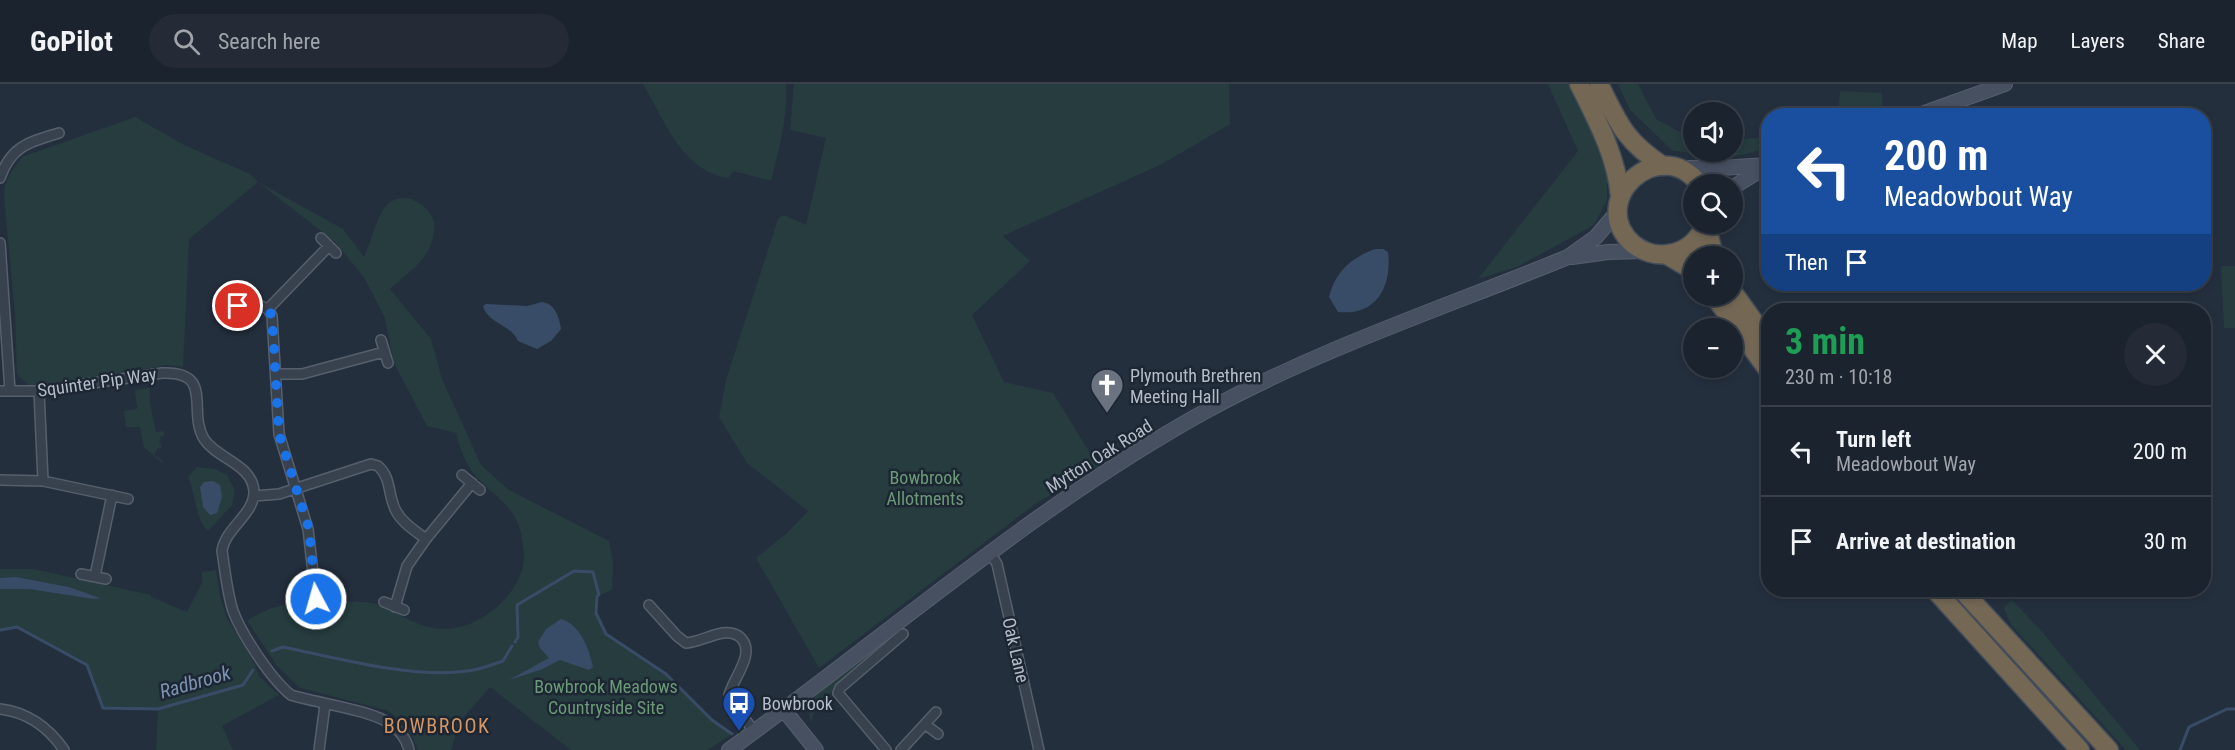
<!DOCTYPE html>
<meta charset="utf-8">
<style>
:root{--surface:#1b232e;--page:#242b36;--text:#f1f3f6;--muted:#a0a4aa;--line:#39404a}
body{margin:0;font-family:"Roboto Condensed",sans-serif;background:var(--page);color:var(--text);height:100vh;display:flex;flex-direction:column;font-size:22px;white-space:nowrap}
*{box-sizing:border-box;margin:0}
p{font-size:20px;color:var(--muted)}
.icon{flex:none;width:33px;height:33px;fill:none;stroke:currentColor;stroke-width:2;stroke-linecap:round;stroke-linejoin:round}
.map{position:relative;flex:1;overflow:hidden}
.sheet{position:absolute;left:1761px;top:219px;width:450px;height:294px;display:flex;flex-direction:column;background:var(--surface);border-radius:24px;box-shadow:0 3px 9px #0003,0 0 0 2px var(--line)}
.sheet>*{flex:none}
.banner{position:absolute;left:1761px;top:24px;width:450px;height:183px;border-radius:24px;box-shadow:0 3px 9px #0003,0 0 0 2px var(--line);background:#1a4fa0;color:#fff;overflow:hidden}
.buttons{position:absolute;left:1683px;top:18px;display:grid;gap:12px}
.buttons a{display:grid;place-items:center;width:60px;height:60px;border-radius:50%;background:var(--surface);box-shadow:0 3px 9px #0003,0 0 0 2px var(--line);font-size:30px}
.pin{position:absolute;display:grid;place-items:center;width:51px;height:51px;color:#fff;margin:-26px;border:3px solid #fff;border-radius:50%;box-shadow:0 2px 6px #0007}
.me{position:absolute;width:66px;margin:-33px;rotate:354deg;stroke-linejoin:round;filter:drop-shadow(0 0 4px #0008)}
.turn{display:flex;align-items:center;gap:21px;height:126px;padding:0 24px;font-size:27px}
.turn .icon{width:78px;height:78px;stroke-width:2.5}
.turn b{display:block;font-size:42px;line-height:51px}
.then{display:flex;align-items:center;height:57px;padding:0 24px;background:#0003;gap:12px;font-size:22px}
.round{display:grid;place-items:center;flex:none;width:63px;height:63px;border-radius:32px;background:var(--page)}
.summary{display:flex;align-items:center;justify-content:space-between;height:102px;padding:0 24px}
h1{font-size:36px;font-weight:700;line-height:45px;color:#1e9e55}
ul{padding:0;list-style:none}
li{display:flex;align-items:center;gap:18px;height:90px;padding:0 24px;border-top:2px solid var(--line)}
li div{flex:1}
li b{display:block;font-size:22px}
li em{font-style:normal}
header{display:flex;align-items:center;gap:36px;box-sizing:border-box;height:84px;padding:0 30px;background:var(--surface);border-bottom:2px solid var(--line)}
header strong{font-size:28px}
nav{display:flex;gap:33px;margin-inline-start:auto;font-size:21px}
.search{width:420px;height:54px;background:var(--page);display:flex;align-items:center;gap:15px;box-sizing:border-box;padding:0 21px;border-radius:33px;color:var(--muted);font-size:22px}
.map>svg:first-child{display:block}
.green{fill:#263c3f}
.water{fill:#394c67}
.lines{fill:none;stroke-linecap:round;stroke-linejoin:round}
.stream{stroke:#394c67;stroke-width:3}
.street-casing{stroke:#565f6c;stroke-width:12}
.secondary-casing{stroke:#565f6c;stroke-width:16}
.highway-casing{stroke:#434c59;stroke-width:21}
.street{stroke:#38414e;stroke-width:9}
.secondary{stroke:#465061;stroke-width:14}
.highway{stroke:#746855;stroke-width:18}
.route{stroke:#1a73e8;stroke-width:10;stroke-dasharray:0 18}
.labels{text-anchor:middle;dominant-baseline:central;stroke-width:5;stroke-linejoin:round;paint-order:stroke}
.poi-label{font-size:18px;fill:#b4bcc9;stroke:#1d2633;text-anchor:start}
.street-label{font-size:18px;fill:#b4bcc9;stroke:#1d2633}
.park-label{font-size:18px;fill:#6b9a76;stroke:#1d2633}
.water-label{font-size:20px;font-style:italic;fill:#7c92b1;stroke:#1d2633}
.neighbourhood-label{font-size:20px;letter-spacing:1.5px;fill:#d59563;stroke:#1d2633}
</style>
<header>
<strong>GoPilot</strong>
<div class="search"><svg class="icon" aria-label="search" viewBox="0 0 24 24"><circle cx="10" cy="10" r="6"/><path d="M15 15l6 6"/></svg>Search here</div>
<nav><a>Map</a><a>Layers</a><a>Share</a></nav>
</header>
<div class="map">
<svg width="2235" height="666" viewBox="0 0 2235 666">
<rect width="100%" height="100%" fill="#242f3e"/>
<path class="green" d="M643,0h143c2,33 -7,65 -15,97l-37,-10 -6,7c-46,-7 -63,-57 -85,-94z
M794,0h435l1,40 -68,40 -159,72 27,25 -58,54 32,67 49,11 45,73 -63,38 -216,164 -63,-110 31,-25 21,-22 -61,-48 -28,-46 7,-37 52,-161 6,-4 22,10 20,-87 -36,-8z
M1548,0h21l24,51 14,41v24l-13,25 -77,42 -39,12 100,-128z
M1618,0h20l18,35 37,20 1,13h38l1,-12 35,-3v11l-34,9 -61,-6 -43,-41z
M1840,7l42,2v18l-14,4h-30z
M135,33l49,28 66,29 8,8 85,47 21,28c8,-16 11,-38 22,-51 14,-16 38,-6 46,11 5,9 1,23 -3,32 -9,17 -25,27 -39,40l41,50 11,40 39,86 28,25 100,51 4,22 -1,27 -15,6 -1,17 10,20 60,41 46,46 20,14 -24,16h-137l-81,-63 -30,34 -9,29h-33l-5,-12 -11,-17 -16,-11 -86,-22 -23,-22 -30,-46c9,-4 19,-11 29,-13 8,-3 18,-2 27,-2 20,-2 39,-4 59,-3 23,1 42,18 63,24 40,13 85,-19 97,-56 4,-13 1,-28 -2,-41 -6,-24 -32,-37 -46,-55 -10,-12 -14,-27 -18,-41l-29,-7 -33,-63 -9,-45 -21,-41 -30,-36 -76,-59 -69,57 -6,128 -16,-2 -80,14 -47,6h-12l-11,-11 -2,-59 -11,-119 1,-11 5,-11 12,-17z
M2221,182h14v62h-11z
M150,304v15l6,29 8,-1v5h-3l-2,8 3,1 -1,4 -3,-1 -4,7 9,6 -1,2 -18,-16 -4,-20h-14l-2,-16 13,-2 -2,-19z
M197,383l18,2 12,6 8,15 -3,15 -24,26c-13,-13 -13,-38 -20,-55z
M0,485h33l118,26v2l36,15 15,-29v-11l14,-2 4,26 6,20 27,45 6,15 20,19 -57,31 11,24h-77l2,-41 -55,-1 -16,-43 -70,-38 -17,3z
M2011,515l32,34 97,117h-14l-115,-125 -7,-17z
M883,558l-68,67 -4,13 -2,-9 7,-19z"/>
<path class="water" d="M1375,165h8l5,3c4,34 -11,64 -50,60l-9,-15c6,-25 22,-39 46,-48z
M542,218c13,2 17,14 19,27l-10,12 -14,8 -19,-8c-6,-16 -30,-17 -35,-35l3,-2 41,2z
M213,397l7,4 2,12 -5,16 -7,2 -7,-8 -3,-20 4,-5z
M16,493l53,10 31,11 -6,1 -65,-10h-29v-11z
M561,535c20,6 28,30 32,48l-4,3 -29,-10 -20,10 -31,10 40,-22 -9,-10 -2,-6 8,-13z"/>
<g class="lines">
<path class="stream" d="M0,546l17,-3 70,38 16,43 55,1 85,-24 10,-15
M515,558l3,-5 -1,-32 57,-34 19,1 6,23 -2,1 -1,17 10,21 60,40 46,46 20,14
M272,567l11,-4c54,11 130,32 184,24 12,-1 24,-6 36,-10l9,-15
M2180,666l9,-23 38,-18h8"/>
<g class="street-casing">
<path id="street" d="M0,94c11,-32 29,-36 59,-45
M321,154l15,15
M0,159l10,148
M238,222l20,-1 10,4 4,7 7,118 29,95 8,70
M268,225l61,-63
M381,256l7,23
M276,290h26l82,-22
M0,307h39l123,-18c53,-2 25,38 42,66 13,20 48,25 50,52 1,23 -29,37 -32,60 3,19 5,41 11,60 9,24 38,68 58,84 25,8 81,15 99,29 9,5 17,16 19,26
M39,307l4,90
M462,391l18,15
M0,396l43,1 85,18
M254,412l25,-2 92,-30 7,2c13,11 10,28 17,43 6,13 19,21 31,30
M989,467l8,13 42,186
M81,490l25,5
M95,492l17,-81
M301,516l28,-2
M384,518l20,8
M649,521l28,31 9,7c13,-1 24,-8 37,-10 7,-1 13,0 18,5 15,16 -8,40 -12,57l2,6 23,30
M395,523l12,-41 19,-27 46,-56
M0,625c27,3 49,19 64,41
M926,641l12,9
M319,666l6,-45
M886,666l-48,-57 2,-5 63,-54
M901,666l35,-38"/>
</g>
<g class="secondary-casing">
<path id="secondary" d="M1916,32l89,-32
M1677,84h43l48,-3
M1732,104l35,-22
M1572,173l36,-5 36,-1
M784,626l32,40
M729,666c158,-114 305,-244 477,-339 113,-62 242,-105 362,-154l28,-20 22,-26"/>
</g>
<g class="highway-casing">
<path id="highway" d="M1579,0c18,36 38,73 41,113
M1599,0c20,40 25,56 64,82
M1699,100c-39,-52 -114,17 -66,60 10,8 23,12 35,10 18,-2 31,-14 37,-30
M1706,140l8,32
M1667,171l27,16
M1732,207l36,50
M1714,212l54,74
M1935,506l145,160
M1962,506l147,160"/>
</g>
<use href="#street" class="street"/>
<use href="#secondary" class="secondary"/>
<use href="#highway" class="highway"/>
</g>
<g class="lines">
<path class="route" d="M238,222l20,-1 10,4 4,7 7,118 30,95 7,70"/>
</g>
<defs>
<g id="church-pin" transform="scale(1.725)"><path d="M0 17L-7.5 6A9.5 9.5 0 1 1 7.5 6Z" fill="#6b7280" stroke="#1d2633"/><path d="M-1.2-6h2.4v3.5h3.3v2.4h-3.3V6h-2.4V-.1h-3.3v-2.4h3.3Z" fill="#fff"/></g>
<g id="bus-pin" transform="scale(1.725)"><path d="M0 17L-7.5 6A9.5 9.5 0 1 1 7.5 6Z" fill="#1a4fb4" stroke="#1d2633"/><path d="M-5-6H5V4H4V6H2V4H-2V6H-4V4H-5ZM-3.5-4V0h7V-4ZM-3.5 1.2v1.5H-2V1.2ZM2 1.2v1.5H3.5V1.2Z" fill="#fff"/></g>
</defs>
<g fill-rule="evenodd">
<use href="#church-pin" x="1107" y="301"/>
<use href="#bus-pin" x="739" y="619"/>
</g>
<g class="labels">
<g class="poi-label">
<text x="1130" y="291">Plymouth Brethren<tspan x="1130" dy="21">Meeting Hall</tspan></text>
<text x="762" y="619">Bowbrook</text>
</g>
<g class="street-label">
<text transform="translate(97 298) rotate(-8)">Squinter Pip Way</text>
<text transform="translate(1099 372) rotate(-32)">Mytton Oak Road</text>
<text transform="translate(1016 566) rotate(77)">Oak Lane</text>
</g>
<g class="park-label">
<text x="925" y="393">Bowbrook<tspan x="925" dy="21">Allotments</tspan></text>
<text x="606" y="602">Bowbrook Meadows<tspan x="606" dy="21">Countryside Site</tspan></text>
</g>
<g class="water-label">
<text transform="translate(195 598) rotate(-16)">Radbrook</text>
</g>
<g class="neighbourhood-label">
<text x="437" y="642">BOWBROOK</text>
</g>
</g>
</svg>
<div class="buttons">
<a><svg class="icon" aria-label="sound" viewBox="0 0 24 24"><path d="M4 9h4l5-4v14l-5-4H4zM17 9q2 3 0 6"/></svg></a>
<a><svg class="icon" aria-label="search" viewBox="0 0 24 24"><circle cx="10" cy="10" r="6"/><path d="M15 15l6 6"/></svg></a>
<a>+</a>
<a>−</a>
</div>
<div class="pin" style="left:238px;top:222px;background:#d93025"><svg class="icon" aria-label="arrive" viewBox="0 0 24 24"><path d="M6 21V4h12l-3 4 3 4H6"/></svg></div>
<svg class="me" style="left:316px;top:515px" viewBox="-20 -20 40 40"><circle r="17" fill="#1a73e8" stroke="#fff" stroke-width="3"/><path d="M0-11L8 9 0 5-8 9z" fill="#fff"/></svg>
<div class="banner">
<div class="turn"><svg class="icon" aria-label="left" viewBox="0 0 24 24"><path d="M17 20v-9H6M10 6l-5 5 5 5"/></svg><div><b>200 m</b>Meadowbout Way</div></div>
<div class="then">Then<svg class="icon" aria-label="arrive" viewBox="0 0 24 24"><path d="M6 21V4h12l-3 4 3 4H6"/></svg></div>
</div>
<section class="sheet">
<div class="summary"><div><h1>3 min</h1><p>230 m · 10:18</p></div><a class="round"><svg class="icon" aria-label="close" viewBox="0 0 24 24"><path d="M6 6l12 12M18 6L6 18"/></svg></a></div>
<ul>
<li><svg class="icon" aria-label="left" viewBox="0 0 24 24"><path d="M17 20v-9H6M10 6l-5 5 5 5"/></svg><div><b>Turn left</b><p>Meadowbout Way</p></div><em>200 m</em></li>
<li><svg class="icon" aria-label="arrive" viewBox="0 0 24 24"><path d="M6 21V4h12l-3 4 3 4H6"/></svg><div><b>Arrive at destination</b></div><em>30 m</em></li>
</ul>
</section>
</div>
